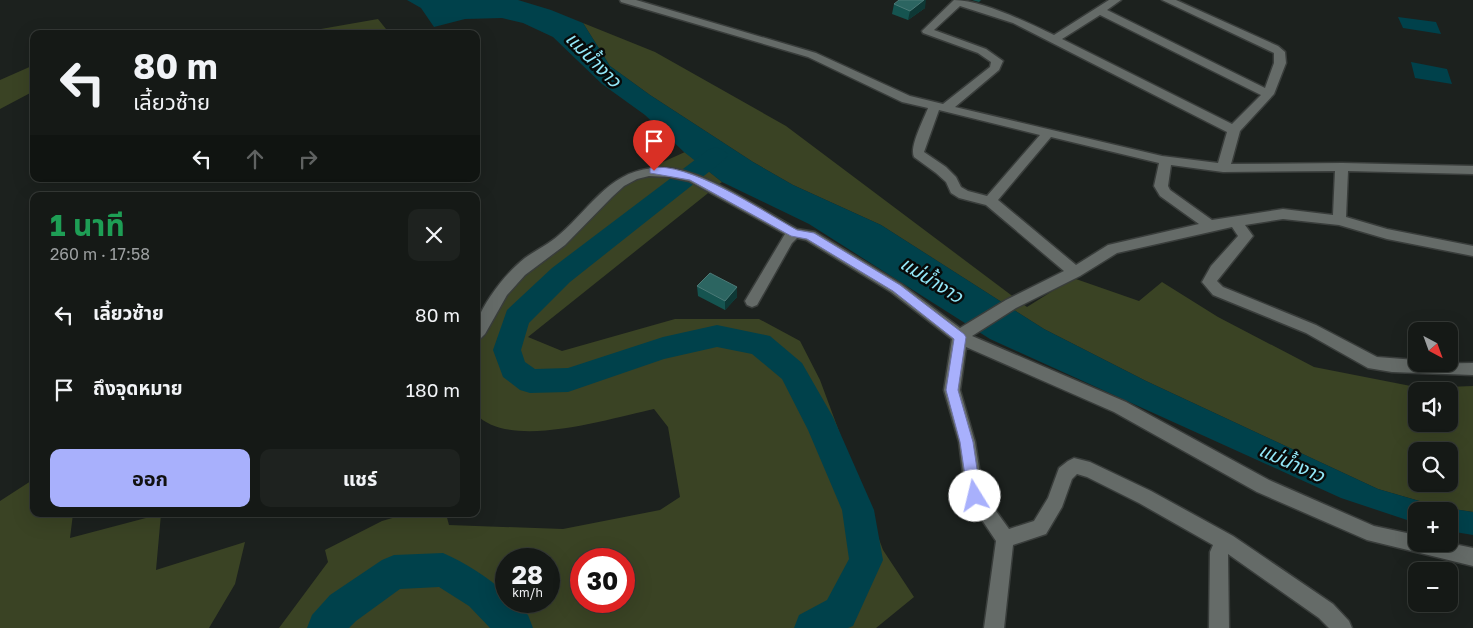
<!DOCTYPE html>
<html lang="th">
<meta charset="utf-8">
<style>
:root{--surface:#151916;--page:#1e221f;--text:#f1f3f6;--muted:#9da0a1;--line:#343835;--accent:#a8b0fc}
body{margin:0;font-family:"Golos Text","Noto Sans Thai",sans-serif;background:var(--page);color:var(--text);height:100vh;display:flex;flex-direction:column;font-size:19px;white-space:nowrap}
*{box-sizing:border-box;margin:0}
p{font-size:16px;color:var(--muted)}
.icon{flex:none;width:28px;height:28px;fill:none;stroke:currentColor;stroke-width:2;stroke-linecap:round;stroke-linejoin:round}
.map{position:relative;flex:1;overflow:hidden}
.details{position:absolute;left:30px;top:192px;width:450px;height:325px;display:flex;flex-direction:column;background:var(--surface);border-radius:10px;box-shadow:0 5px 20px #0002,0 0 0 1px var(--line)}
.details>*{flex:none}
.top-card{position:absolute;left:30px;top:30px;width:450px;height:152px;border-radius:10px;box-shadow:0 5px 20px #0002,0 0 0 1px var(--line);background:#151916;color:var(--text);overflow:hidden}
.needle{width:32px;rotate:139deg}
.tools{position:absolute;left:1408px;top:322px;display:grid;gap:10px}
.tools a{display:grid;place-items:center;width:50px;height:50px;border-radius:10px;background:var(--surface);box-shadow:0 5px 20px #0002,0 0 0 1px var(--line);font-size:25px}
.speed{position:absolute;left:495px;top:548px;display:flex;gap:10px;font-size:25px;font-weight:700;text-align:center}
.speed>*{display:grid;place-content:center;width:65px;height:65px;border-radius:50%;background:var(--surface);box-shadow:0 5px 20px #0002,0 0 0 1px var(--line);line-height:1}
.speed small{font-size:12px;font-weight:400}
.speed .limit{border:8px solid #d22;background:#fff;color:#111}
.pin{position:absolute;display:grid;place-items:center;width:42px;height:42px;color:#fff;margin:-51px -21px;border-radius:50% 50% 50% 0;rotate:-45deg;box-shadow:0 0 5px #0007}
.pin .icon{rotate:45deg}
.me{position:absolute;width:55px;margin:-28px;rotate:351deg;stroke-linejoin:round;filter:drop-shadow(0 0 4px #0008)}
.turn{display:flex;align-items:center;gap:18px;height:105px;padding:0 20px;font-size:22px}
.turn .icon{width:65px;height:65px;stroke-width:2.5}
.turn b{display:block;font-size:35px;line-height:42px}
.lanes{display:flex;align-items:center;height:48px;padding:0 20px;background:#0003;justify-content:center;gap:25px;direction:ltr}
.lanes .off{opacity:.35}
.round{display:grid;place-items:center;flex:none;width:52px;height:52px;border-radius:10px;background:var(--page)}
.summary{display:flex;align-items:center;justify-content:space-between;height:85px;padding:0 20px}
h1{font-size:30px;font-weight:700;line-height:38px;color:#1e9e55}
.button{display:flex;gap:10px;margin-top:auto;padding:10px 20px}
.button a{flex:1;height:58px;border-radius:10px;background:var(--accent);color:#111;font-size:20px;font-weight:700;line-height:58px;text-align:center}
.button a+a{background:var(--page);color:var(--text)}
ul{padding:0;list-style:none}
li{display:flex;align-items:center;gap:15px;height:75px;padding:0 20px}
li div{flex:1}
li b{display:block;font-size:19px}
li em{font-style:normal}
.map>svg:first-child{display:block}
.green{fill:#3a4324;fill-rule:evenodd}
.water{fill:#00414b}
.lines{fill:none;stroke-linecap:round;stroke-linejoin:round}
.river{fill:#00414b;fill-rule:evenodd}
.minor-casing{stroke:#393d3b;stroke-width:3}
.minor{fill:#656b68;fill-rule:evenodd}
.wall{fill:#155450}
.shaded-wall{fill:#0e3835}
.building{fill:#2c6561;stroke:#4b7a77}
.route{fill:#a8b0fc;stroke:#6d72a4}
.labels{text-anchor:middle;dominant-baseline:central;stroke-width:5;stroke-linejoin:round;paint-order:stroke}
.water-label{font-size:19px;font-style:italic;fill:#93e7f8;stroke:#080a09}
</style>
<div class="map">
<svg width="1473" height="628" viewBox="0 0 1473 628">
<rect width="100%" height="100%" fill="#1c211e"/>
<path class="green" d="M378,19l12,15h-94l2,-1z
M583,23l72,29 131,74 241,181 46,-29 66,23 23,-19 56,35 96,50 107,21 52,-2v126l-33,-5 -62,-18 -232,-108 -102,-52 -163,-104 -88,-40 -40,-23 -103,-67 -40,-29zM1416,391h33v33h-33zM1416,451h33v33h-33z
M34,65v26l-34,18v-29z
M685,152l37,30 -194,155 34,14 113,-32h84l41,22 20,39 63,170 31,47 -38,31h-597l49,-66 -3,-12 57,-29 24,-7h40l3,11 114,4 97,-19 20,-13 -12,-70 -14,-18c-43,9 -145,42 -178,5v-88l129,-138zM506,559h43v42h-43zM581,559h43v42h-43z
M34,479v35h39l-3,24 91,-24 -5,56 89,-28 -10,42 -26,44h-209v-127z"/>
<path class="water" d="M407,0h111l33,10 32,13 27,43 40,29 103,67 40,23 88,40 163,104 102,52 232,108 62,18 33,5v23l-24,-4v-20h-33v12l-75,-25 -351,-159 -181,-115 -87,-42 -38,-30 -39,-37 -43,-31 -49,-47 -30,-14 -21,-5 -37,1 -31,8 -13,-19z
M1398,17l38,5 5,12 -38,-6z
M1411,62l36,7 5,15 -37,-6z"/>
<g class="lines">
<path class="river" d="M716,147l8,3 4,5 -4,5 -154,122 -41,41 -8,27 4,12 10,7 33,-1 95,-31 54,-12 53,11 32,27 31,54 41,93 9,50 -30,66 -5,2h-54l5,-13 28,-15 22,-41 -7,-49 -34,-80 -26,-51 -30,-25 -35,-7 -53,12 -96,33 -38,1 -10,-3 -17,-13 -10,-27 14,-40 45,-42 156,-118z
M443,553c23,10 45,24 63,41v7h7l15,14 5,13h-43l-21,-22 -30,-19 -39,2 -44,32 -7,7h-42l5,-13 18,-20 52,-35 12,-5z"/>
<g class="minor-casing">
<path id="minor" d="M620,0h16l180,53 94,43 33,8 47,-37 1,-5 -13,-9 -55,-20 -1,-2 32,-31c27,0 73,22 100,35l55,-35h12l-14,10 158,78 9,-25v-10l-112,-53h14l102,46 7,6 1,11 -12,31 -34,37 -9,33 111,-1 131,3v8l-125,-3 -2,46 41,12 86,17v10l-86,-17 -48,-14 -56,-6 -38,6 8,11 -36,45 6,6 93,38 61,32 39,3v4l57,-1v12l-81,-3 -24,-4 -62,-35 -93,-38 -11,-13 9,-16 27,-30 -6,-9 -115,26 -37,23 -64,32 -44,28 154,66 143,78 105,46 42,9v9l33,-1 24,5v18l-106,-26 -110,-48 -143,-80 -148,-65 -6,43 15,52 8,51 26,36 25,-8 14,-23 11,-30 9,-7 6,-3 16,4 61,29 82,45 100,68 16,17 3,7h-23l-10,-10 -91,-64 1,74h-20l1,-76 3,-7 -74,-42 -52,-26 -10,-3 -5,5 -10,28 -16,27 -33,11 -9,83h-20l12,-87 -30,-45 -7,-54 -15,-52 8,-51 -61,-47 -85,-52 -9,-2 -5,5 -35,62 -5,2 -5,-2 -2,-4 40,-67 -96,-53 -20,-4 -20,-1 -12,3 -13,7 -12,11 -47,48 -40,30 -18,20 -22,39 -4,4 -5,2c0,-6 -1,-14 1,-19 9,-22 29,-48 48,-63 11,-8 24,-14 34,-23 36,-31 54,-71 109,-67 38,3 94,42 129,61l18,3 86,52 59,44 46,-28 58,-29 -78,-66 -27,-7 -8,-5 -5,-11 -10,-9 -22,-16c-5,-10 10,-38 14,-49l-26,-6 -94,-45 -187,-55zM960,6l53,17 214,109 -9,31 -56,-7 -207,-49 44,-37 4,-9 -17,-12 -52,-19zM1100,15l161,80 -29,29 -170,-85zM939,110l101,25 -53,61 -19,-5 -7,-4 -5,-10 -10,-10 -22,-15zM1051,137l108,26 -5,23 6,10 39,28 -91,21 -32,20 -78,-65zM1171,165l52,7 112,-1 -2,44 -50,-6 -71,11 -42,-30 -2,-4z"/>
</g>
<use href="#minor" class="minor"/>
</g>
<path class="wall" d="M972,0h9l-2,2z
M894,4l31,4 -17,12 -16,-6z
M697,286l40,1v10l-12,13 -27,-14z"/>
<path class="shaded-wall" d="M924,0h2l-1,8 -17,12 2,-9z
M737,287v10l-12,13v-9z"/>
<path class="building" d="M899,0h25l-14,11 -16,-7z
M710,273l27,14 -12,14 -28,-15z"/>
<path class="route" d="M650,168c37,-8 114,44 147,62l17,3 86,52 64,49 2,3 -8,53 15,52 8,54 -2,4 -4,2 -5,-2 -2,-4 -8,-54 -14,-52 8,-51 -61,-48 -86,-52 -16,-3 -101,-56 -40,-7z"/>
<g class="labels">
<g class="water-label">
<text transform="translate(594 59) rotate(45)">แม่น้ำงาว</text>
<text transform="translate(932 279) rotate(32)">แม่น้ำงาว</text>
<text transform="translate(1292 462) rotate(24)">แม่น้ำงาว</text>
</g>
</g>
</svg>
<div class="tools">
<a><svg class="needle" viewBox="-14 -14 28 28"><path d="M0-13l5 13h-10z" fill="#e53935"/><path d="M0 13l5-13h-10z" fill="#9da0a1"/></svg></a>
<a><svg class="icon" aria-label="sound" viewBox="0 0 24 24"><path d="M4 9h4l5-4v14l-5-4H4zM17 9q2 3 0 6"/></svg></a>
<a><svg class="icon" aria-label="search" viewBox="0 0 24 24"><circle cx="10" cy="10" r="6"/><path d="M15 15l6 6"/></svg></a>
<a>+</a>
<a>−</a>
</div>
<div class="speed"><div>28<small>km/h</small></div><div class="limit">30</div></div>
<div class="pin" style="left:654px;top:171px;background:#d93025"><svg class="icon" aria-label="arrive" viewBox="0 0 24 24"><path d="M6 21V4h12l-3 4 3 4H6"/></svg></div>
<svg class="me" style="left:975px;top:496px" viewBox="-20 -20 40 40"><circle r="19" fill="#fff"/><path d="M0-13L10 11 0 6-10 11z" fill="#a8b0fc"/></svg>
<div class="top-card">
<div class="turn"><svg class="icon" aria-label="left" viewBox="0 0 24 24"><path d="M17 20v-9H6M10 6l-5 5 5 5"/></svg><div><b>80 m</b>เลี้ยวซ้าย</div></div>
<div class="lanes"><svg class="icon" aria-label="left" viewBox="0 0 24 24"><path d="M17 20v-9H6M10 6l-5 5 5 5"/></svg><svg class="icon off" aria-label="ahead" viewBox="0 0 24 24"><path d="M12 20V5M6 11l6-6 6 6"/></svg><svg class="icon off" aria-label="right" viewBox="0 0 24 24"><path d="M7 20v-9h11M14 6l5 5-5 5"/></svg></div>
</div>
<section class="details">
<div class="summary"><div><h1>1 นาที</h1><p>260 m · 17:58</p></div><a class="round"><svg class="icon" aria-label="close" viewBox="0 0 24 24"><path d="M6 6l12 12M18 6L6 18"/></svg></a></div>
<ul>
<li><svg class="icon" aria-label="left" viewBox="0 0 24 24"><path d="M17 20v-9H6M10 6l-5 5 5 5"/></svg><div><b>เลี้ยวซ้าย</b></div><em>80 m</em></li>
<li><svg class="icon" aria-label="arrive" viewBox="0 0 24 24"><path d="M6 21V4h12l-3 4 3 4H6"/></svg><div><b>ถึงจุดหมาย</b></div><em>180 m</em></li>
</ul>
<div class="button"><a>ออก</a><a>แชร์</a></div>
</section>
</div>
